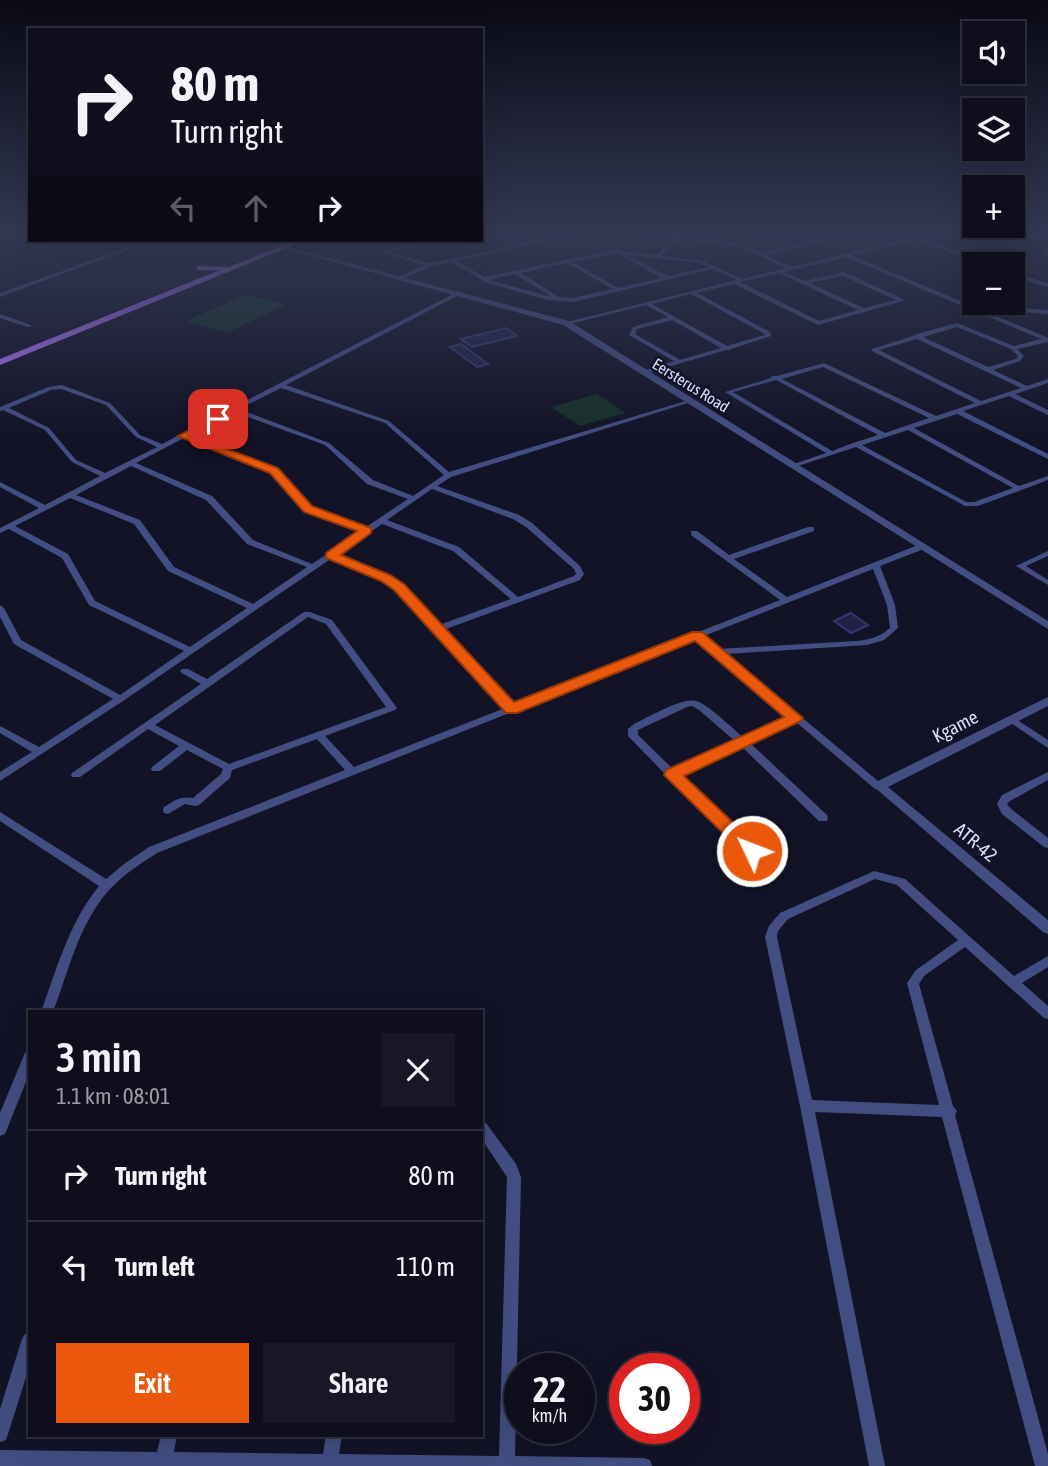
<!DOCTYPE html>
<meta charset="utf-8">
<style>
:root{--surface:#0e0e1d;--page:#171726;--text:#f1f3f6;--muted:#9b9ca4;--line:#2e2e3b;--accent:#ea580c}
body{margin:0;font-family:"Asap Condensed",sans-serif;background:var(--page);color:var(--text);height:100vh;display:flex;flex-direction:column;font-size:26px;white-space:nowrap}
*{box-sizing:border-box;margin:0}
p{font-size:23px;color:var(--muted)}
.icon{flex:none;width:38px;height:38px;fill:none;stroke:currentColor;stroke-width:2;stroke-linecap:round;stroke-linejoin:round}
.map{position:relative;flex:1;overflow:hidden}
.panel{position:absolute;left:28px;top:1010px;width:455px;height:427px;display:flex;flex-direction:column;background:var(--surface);border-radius:0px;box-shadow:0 7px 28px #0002,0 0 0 2px var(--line)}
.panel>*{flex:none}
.guide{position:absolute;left:28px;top:28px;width:455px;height:214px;border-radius:0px;box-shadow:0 7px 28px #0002,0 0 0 2px var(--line);background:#0e0e1d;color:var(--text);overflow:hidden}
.buttons{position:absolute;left:962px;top:21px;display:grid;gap:14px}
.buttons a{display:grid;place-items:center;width:63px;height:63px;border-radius:0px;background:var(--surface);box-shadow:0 7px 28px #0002,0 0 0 2px var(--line);font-size:35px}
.speed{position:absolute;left:504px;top:1353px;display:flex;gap:14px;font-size:35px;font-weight:700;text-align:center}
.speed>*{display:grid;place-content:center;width:91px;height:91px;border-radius:50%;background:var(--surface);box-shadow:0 7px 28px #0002,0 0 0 2px var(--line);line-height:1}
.speed small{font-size:18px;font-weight:400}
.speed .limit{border:10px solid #d22;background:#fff;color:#111}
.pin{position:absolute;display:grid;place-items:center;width:60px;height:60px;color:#fff;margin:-30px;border-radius:14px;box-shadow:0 4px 10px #0006}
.me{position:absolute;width:77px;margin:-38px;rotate:313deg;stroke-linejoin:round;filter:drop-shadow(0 0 5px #0008)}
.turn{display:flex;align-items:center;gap:24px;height:147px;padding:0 28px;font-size:32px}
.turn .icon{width:91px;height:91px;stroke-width:2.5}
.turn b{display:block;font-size:49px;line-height:60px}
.lanes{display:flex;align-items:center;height:66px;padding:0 28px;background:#0003;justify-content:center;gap:35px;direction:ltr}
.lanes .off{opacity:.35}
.round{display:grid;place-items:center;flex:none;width:74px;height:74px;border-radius:0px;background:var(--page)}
.summary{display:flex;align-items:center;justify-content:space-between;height:119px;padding:0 28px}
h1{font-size:42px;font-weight:600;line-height:52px}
.button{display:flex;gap:14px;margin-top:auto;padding:14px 28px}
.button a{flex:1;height:80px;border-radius:0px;background:var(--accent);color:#fff;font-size:28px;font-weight:600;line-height:80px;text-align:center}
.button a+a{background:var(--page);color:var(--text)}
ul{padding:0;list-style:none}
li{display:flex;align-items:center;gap:21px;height:91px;padding:0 28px;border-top:2px solid var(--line)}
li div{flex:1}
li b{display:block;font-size:26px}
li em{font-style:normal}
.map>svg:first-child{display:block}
.green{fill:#16302a}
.building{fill:#212146;stroke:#353570;stroke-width:2}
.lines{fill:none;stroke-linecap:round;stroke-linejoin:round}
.minor{fill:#424d81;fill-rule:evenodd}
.tertiary{fill:#424d81;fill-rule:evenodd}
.primary{fill:#a56ef0;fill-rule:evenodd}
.trunk{fill:#ca68da;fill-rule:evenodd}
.route{fill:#ea580c;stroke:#983908;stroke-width:2}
.labels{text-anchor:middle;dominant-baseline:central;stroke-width:5;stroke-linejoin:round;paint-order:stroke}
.far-street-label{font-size:16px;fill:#dcdffb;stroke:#131327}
.street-label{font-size:19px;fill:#dcdffb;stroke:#131327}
</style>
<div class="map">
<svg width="1048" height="1466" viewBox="0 0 1048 1466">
<rect width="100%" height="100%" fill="#131327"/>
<path class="green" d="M247,294l38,11 -58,28 -41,-12z
M597,394l29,19 -46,13 -29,-19z"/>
<path class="building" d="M506,328l11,8 -45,11 -11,-8z
M461,344l27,20 -11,3 -27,-20z
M851,613l17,12 -17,8 -17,-12z"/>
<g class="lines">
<path class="minor" d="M500,233h6l18,10 49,-10h9l-125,28 27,16 131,-27 41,5 17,-17 -28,-5h14l80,11 23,9 60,-14 -25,-6 28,3 2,5 -61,14 25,12 140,-34h8l-17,5 66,26h-7l-64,-25 -66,16 138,58 20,-6 39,3v4l-39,-3 -15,4 54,23v4l-31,7 7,7 -4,5 -27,9 34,16 21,-7v4l-33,11 33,16v5l-39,-19 -46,15 85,43v5l-91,-45 -43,14 105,58 29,-10v4l-70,26h-13l-109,-59 -61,20h-4v-2l35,-12 -101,-61 46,-14 1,-2h5l47,-13 112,53 39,-13 -103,-52v-2l41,-13 1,-1 43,-12 57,23 27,-7 -195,-82 -62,15 21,9 39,-9 59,27v2l-85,24 -84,-41 -37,9 73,39 1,4 -40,13 -1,1h-4l-82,24 -2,-1v-2l32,-10 -45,-26 4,-8 35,-10 -22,-12 -80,20 -3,-2 174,-43 -24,-11 -140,33 -26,-2 -62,-18 -33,-20 -21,4 -29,13h-4v-2l26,-12 -44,-13 51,-12h8l-50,12 40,11 90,-18zM678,239l60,7 48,22 -44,11 -39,-18 -42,-5zM615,254h4l43,24 -44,10 -45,-26zM626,255l74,8 8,4 -40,9zM567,263l46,26 -40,9 -14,-1 -38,-24zM779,273l79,37 -39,11 -79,-39zM515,274l37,23 -64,-17zM843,276l53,24 -32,8 -54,-25zM691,294l74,40v1l-38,11 -75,-42zM672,320l49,28 -41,12 -45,-26 2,-5zM957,327l54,22 7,7 -2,3 -28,8 -65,-30zM917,339l104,49 -40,13 -102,-51zM823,367l106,51 -44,15 -103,-54zM776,380l102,55 -25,8 -21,8 -99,-59zM908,430l105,58 -39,14h-8l-104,-57z
M129,247l4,1 -133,49v-4z
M1013,273l35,10v4l-35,-10z
M459,291l2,1v2l-175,91 103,36 60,51 240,-72 5,1 -243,76 -14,9 82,29 13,8 48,43 4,8 -4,6 -137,50 69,75 268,-105 -89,-65v-4h6l32,24 79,-28h6v4l-80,28 53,38 131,-52h6v4l-44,17 15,39 3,23 -14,12 -17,5 -141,9 158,132 -1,3h-8l-79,-67 -46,21 77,72 1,3 -1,3h-8l-77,-74 -62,28 77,76 -1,3h-8l-80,-77 -40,-41v-7l6,-5c13,-6 48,-27 62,-23 12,3 37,28 48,37l46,-21 -94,-78 -539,214c-17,11 -34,22 -47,36 -31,34 -41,81 -57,123h-12c16,-44 28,-89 58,-126l-99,-65v-9l106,67 18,-15 25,-17 196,-77 -28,-31 -85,31 -2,8 -31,27 -4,1 -10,-2 -17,10 -4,-1 -1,-3 1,-3c12,-7 15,-11 29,-9l28,-24 2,-5 -36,-19 -27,21h-8l-1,-2 1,-2 27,-21 -31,-17 -68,48h-8l-1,-2 1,-2 129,-89 -19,-11 -2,-2 2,-2h6l19,10 97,-67h6l22,8 65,88 -2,2 -70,26 29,31 151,-59 -109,-119 -13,-9 -51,-22 -209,143 -123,80v-9l32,-20 -32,-19v-7l39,21 74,-48 -99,-55 -14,-27v-12l4,3 17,32 99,55 64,-44 -95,-46 -27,-47 -53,-29 -9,4v-5l39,-20 -39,-21v-5l45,23 55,-29 -28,-14 -27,-32 -42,-20 -3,1v-4l48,-20 14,-2 48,18 30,32 22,9zM281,388l104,35 59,52 -31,21 -40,-16 -44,-37 -90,-34zM61,389l45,16 30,32 21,10 -52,26 -29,-13 -27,-32 -40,-20 42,-18zM234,412l91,33 42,39 41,15 -42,28 -55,-20 -34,-38 -88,-33zM184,438l87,35 34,38 56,20 -49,33 -59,-24 -41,-44 -76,-33zM131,466l75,34 41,44 60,23 -54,37 -79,-37 -34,-47 -64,-25zM432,489l81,30 13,8 48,42 2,5 -2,2 -56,21 -59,-50 -72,-27zM70,498l64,26 34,47 79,37 -57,39 -95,-46 -27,-47 -53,-28zM382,524l71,27 58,48 -72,26 -37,-40 -13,-9 -52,-21zM873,569l14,36 3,23c-10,9 -21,12 -34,13l-137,8 -15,-13zM308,617l18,7 60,83 -157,57 -74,-39zM692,706l7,4 37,32 -62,28 -36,-35v-5l49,-23z
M0,314l31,11 1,1 -5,1 -27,-9z
M1048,551v5l-22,10 22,14v5l-32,-19z
M1011,716l37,24v8l-40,-27 -2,-2 2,-2z
M1048,772v8l-38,21 -3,3 3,4 38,30v10l-4,-1 -42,-33 -5,-10 5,-9z
M874,871l31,8 109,97 34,-20v11l-26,16 26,23v13l-4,-1 -79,-71 -41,29 -5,8 34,122 4,5 -2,4 93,339v12h-13l-93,-349 -127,-5 70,354h-16l-69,-360 -35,-169 4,-11 11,-13zM875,879l22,6 61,55 -42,30 -9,13 32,122 -127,-5 -35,-163 1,-6 10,-12z
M30,1049v23l-25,62 -5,2v-23l24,-58 2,-4z
M481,1121l5,2 30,41 5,13 -6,279 129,2 6,2 2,6h-652v-16l157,2 4,-17h16l-3,17 149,2 3,-19h16l-3,19 160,2 8,-279 -26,-39z
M30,1331v34l-22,69 -2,6 -6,2v-33l22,-70 3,-5z"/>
<path class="tertiary" d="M280,245l289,76 479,300v8l-485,-304 -283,-78z
M1048,697v9l-160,81 160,133v14l-5,-2 -170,-146 1,-3z"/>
<path class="primary" d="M296,240h10l-306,125v-6l220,-89h-23v-4l32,1z"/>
<path class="trunk" d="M1022,233h26v4z"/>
</g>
<linearGradient id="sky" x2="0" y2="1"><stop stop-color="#0a0a15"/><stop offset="0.53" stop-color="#333952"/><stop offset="1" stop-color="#333952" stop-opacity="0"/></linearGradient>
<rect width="1048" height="438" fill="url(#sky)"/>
<path class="route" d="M215,416l9,3 -31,17 85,32 34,38 59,22v5l-30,22 49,20 14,9 110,118 178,-70h10l101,86 -2,3 -117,55 74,70 3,5 -3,5h-12l-82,-81 2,-5 118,-53 -89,-76 -178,72h-11l-112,-123 -13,-9 -55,-23v-5l31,-22 -53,-19 -34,-39 -92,-37z"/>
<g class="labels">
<g class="far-street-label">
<text transform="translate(691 385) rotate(32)">Eersterus Road</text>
</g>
<g class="street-label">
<text transform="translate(955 726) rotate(-27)">Kgame</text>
<text transform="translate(976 842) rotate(40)">ATR-42</text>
</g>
</g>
</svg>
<div class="buttons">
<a><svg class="icon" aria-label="sound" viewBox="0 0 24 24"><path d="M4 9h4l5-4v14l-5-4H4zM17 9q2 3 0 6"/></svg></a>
<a><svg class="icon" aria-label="layers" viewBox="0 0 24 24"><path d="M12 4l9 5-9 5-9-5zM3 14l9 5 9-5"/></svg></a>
<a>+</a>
<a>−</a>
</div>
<div class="speed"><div>22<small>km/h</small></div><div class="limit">30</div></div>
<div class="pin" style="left:218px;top:419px;background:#d93025"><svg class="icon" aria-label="arrive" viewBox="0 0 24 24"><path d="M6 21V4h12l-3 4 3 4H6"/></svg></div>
<svg class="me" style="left:752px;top:851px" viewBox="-20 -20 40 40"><circle r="17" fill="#ea580c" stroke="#fff" stroke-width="3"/><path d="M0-11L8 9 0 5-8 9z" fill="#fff"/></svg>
<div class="guide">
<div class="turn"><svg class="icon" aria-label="right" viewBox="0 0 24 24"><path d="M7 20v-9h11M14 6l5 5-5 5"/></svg><div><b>80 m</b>Turn right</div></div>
<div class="lanes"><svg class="icon off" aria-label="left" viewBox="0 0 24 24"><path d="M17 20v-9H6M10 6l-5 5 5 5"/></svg><svg class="icon off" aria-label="ahead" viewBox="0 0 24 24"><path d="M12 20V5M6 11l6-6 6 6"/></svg><svg class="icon" aria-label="right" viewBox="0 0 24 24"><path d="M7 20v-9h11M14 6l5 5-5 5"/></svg></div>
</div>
<section class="panel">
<div class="summary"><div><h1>3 min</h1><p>1.1 km · 08:01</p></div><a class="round"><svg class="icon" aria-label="close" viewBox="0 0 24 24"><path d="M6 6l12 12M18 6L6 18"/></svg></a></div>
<ul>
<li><svg class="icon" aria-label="right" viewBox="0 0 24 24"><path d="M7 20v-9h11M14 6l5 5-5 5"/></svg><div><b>Turn right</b></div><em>80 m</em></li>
<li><svg class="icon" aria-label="left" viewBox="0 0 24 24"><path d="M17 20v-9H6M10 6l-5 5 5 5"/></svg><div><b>Turn left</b></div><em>110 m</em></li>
</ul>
<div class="button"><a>Exit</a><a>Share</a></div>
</section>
</div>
